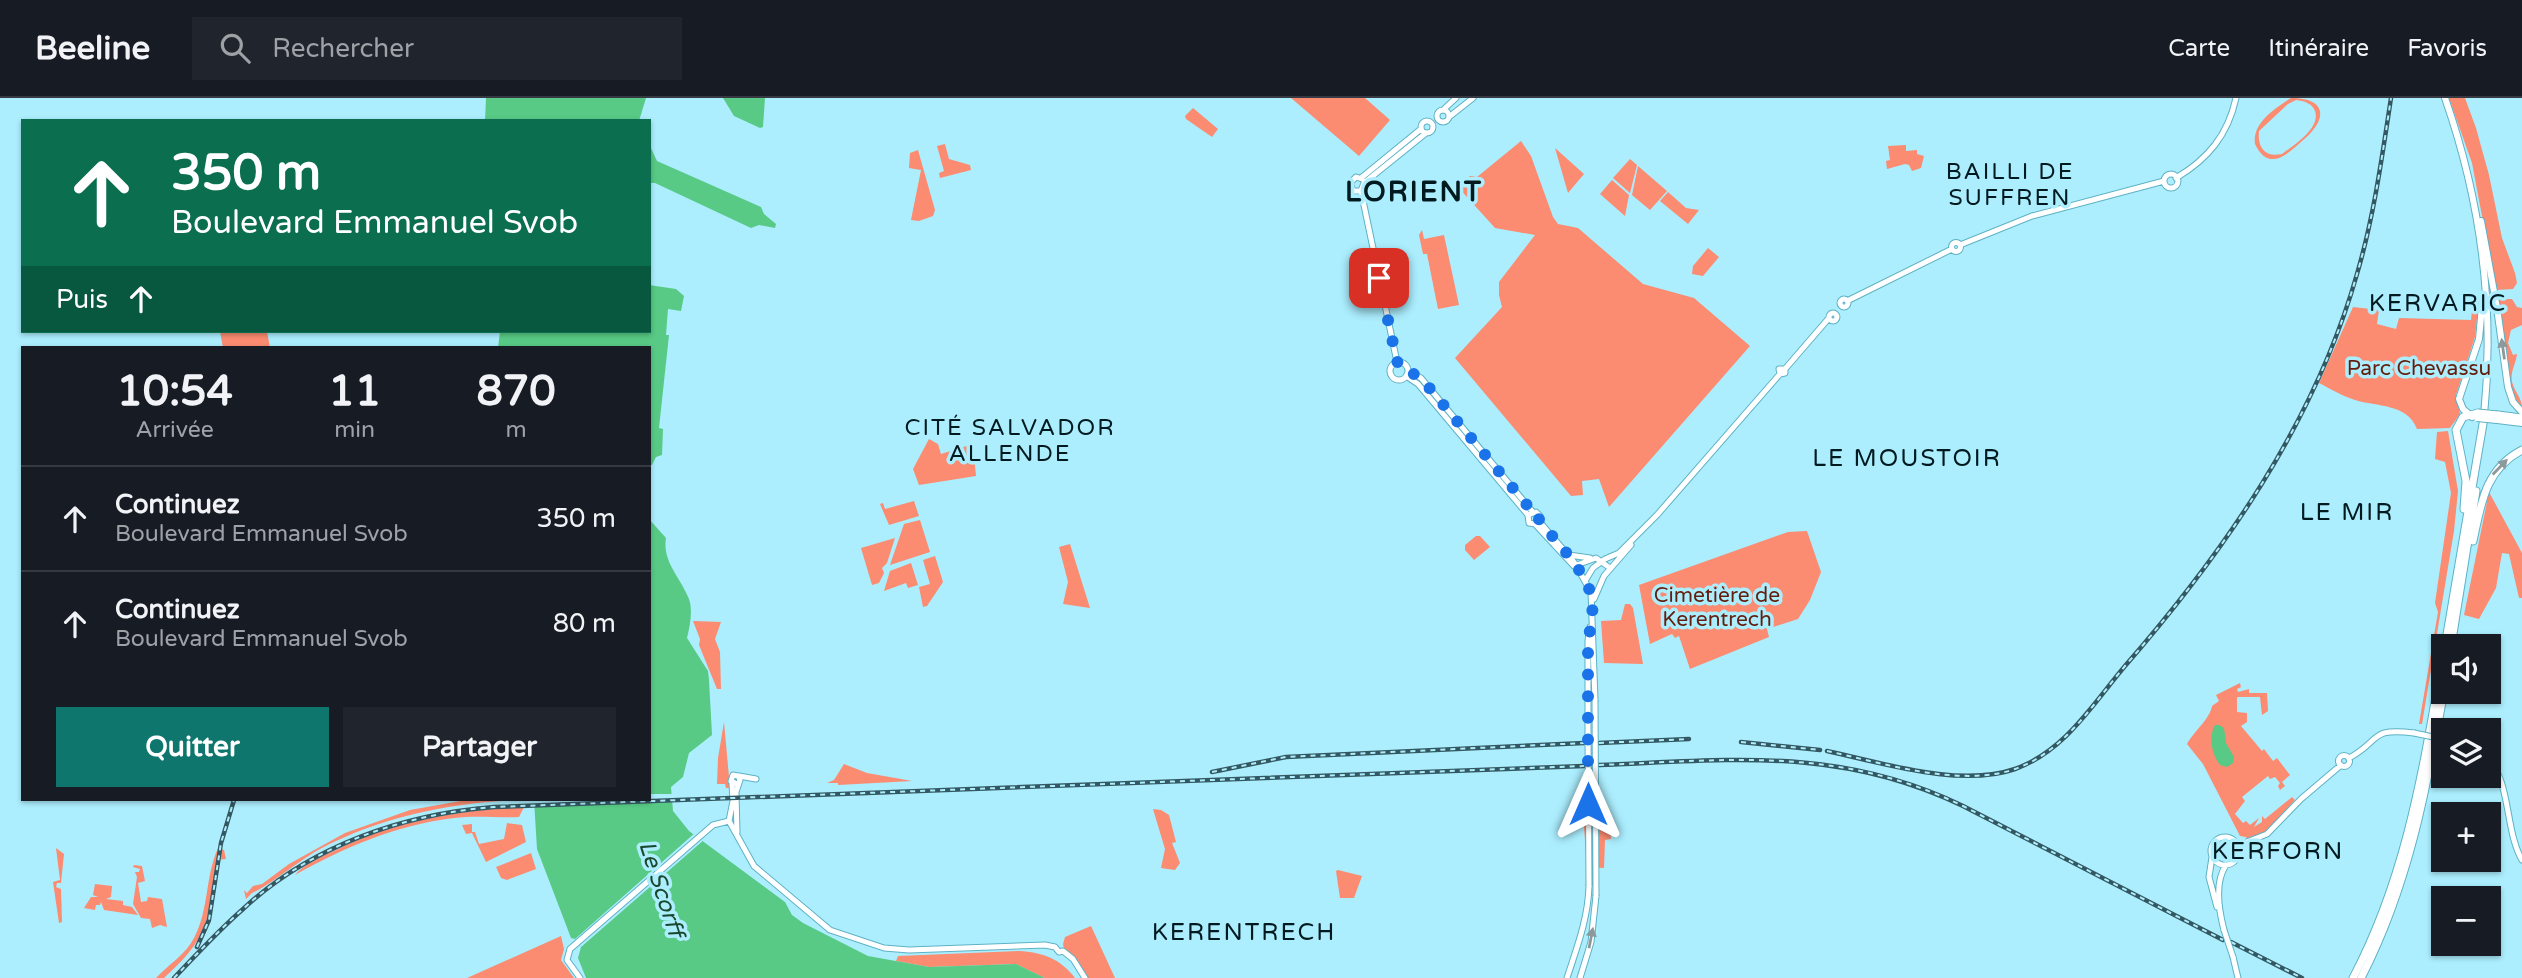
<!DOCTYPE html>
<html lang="fr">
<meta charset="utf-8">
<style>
:root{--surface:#171b24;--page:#20242c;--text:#f1f3f6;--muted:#9ea1a6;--line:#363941;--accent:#0f766e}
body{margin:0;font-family:"Varela Round",sans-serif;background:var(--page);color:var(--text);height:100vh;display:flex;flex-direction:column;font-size:26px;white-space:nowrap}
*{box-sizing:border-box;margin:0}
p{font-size:23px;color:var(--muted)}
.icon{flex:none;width:38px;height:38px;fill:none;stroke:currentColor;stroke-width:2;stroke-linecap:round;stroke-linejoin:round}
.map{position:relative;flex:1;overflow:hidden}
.panel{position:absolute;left:21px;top:248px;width:630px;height:455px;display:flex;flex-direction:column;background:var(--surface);border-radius:0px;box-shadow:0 2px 5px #0004}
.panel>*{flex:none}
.guide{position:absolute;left:21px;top:21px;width:630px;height:214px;border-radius:0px;box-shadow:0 2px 5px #0004;background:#0b6e4f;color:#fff;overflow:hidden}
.controls{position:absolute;left:2431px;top:536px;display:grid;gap:14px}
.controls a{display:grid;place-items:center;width:70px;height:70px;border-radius:0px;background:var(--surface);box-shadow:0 2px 5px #0004;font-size:35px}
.pin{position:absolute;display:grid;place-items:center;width:60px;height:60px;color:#fff;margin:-30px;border-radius:14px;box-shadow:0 4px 10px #0006}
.me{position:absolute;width:77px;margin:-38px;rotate:0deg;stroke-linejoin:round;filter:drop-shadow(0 0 5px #0008)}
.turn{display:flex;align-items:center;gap:24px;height:147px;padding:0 35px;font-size:32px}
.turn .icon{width:91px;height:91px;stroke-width:2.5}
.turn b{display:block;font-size:49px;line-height:60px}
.then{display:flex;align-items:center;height:66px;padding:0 35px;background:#0003;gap:14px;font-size:26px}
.eta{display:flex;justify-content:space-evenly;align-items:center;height:119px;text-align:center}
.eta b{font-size:42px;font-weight:800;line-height:49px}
.cta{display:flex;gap:14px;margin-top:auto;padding:14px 35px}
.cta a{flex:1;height:80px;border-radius:0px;background:var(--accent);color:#fff;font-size:28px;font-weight:800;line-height:80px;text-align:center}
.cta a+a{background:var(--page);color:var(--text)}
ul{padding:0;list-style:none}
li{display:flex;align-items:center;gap:21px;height:105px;padding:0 35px;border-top:2px solid var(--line)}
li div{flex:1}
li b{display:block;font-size:26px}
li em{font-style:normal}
header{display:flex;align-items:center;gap:42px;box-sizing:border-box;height:98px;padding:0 35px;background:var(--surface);border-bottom:2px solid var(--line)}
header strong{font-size:33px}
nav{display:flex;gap:38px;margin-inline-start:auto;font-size:24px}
.search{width:490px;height:63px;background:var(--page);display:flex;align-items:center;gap:18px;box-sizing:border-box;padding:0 24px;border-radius:0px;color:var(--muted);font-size:26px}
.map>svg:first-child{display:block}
.green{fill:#fb8b71;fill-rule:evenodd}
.water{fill:#58ca85}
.pier{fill:#aceefe}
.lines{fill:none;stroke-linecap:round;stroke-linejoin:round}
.secondary-casing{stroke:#5db2c5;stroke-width:7}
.primary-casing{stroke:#5db2c5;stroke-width:8}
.highway-casing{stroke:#5db2c5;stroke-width:9}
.secondary{stroke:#fff;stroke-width:5}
.primary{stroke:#fff;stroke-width:6}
.highway{stroke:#fff;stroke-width:7}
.rail-casing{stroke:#335861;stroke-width:4.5}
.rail{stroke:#aceefe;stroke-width:2;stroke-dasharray:5;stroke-linecap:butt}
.secondary-bridge-casing{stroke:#5db2c5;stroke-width:7;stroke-linecap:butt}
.primary-bridge-casing{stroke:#5db2c5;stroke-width:8;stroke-linecap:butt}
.highway-bridge-casing{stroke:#5db2c5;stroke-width:9;stroke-linecap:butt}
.secondary-bridge{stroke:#fff;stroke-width:5}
.primary-bridge{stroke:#fff;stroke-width:6}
.highway-bridge{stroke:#fff;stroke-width:7}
.oneway{fill:#8d989b}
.route{stroke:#1a73e8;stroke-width:12;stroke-dasharray:0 21.6}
.labels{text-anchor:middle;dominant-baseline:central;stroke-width:7;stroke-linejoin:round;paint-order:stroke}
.park-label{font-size:21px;fill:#641e0d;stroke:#aceefe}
.neighbourhood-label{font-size:23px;letter-spacing:2px;fill:#011a20;stroke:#aceefe}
.water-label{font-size:23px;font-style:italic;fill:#1b492d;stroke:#aceefe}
.quarter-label{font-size:24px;letter-spacing:2px;fill:#011a20;stroke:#aceefe}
.district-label{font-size:28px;font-weight:bold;letter-spacing:2px;fill:#011a20;stroke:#aceefe}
</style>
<header>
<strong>Beeline</strong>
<div class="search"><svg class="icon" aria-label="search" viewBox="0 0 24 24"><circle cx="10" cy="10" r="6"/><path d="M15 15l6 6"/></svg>Rechercher</div>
<nav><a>Carte</a><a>Itinéraire</a><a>Favoris</a></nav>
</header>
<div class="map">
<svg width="2522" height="880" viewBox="0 0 2522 880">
<rect width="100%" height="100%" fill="#aceefe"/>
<path class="green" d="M1291,0h74l25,22 -31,36z
M2291,0c38,0 36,23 11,43 -15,14 -34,31 -47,3 -3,-21 20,-36 36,-46zM2296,2c8,1 16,3 19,11 6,17 -21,34 -33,43 -17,4 -25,-7 -23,-23l29,-27z
M2449,0h16l11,30 13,47 13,63 13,35 2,10 -4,6 -17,1 -24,-127z
M1193,10l25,21 -6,8 -26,-18 -1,-3z
M1521,43l10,15 22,61 5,7 20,4 65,56 51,14 56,48 -141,161 -10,-28 -17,2 1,14 -12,1 -116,-138 47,-51 -3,-12v-13l36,-47 -40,-7 -38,-42 13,-10 7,1z
M945,46l4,15 21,6 1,5 -31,8 -1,-5 5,-2 -7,-25z
M1906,47v6l11,-1v4l7,2 -3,12 -9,3 -3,-6 -4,-1 -18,5 -1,-8 4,-1 -2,-14z
M1555,50l29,26 -16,19z
M918,52l17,60 -2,6 -14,5 -8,-1 10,-50 -12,-2 1,-15z
M1630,61l7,6 -7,28 -17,-15z
M1638,68l29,25 -17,19 -18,-15z
M1612,82l17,15 -4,21 -25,-22z
M1668,94l18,16 13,2 -11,14 -28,-23z
M1422,132l2,9 20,-4 15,70 -21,4 -11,-55h-4l-4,-19z
M1708,150l11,9 -16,19 -11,-2 1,-8z
M2498,201h14l5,8 5,1v17l-11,5 -3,13 5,12 4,-1c-1,10 -7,17 -5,28 3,11 10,15 10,27l-10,-14z
M2479,202l-4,37 -19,58 4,19 -10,14 -33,1c-10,-26 -40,-22 -62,-29 -13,-4 -24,-11 -36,-17l34,-76 26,3 -2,14 19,5 3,-11 72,2 2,-19z
M220,233h47l3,17h-47z
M2448,333l10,60 -4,40 -32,193h-3l19,-112 -3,-9 16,-110 -6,-31 -10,-3 2,-27z
M929,341l9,5 3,10 32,-10 3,32 -57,9 -6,-16z
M2489,394l33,61v45h-3l-10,-44 -7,-1 -6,35 -17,31 -15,-4z
M914,403l5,15 -30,9 -9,-21 3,-1 2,6z
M920,422l10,32 -40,13 14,-41z
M1807,433l14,41 -11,28 -12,19 -31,10 2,8 -79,32 -11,-33 -4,2 -3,-4 -22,10 -11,-59 149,-53z
M1476,438h4l10,11 -16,13 -9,-10v-5z
M895,440l-8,25 -5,5 2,5 -5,10 -7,2 -11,-37z
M1070,446l20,64 -27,-4 5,-22 -9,-35z
M935,458l8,26 -16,24 -4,1 -4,-20 11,-3 -7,-24z
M911,465l7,22 -10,3 -2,-5 -22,8 6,-20z
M1625,506h5l3,4 10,56 -39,-1 -3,-42 20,-1z
M693,523l28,1 -6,17 5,13 1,37h-4l-18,-44 1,-6z
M2240,585l1,4 -4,2 1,3 11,-3v4h18l1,18 -6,4 -2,-18h-23v15l10,1v9l-6,4 21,25 2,-2 9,12 4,-3 13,17 -8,7 3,4 -5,4 -2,-4 2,-3 -5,-6 -5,2 -2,-3 -26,21 3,4 -10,13 8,9 3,-2 4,4 9,-7 -5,9 8,-5v-6l3,3 27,-22 3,3 -29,32 -19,7 -1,-2 -6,-1 -37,-72 -16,-20c7,-13 23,-25 25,-38l7,-5 -3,-6z
M724,624l6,66h-4l-1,-4h-8l1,-26z
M844,666l23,9 45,8 -74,4v-2h-11l7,-3z
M466,702h58c-71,2 -141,16 -204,49 -22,12 -48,35 -68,44l-6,6 -2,-9 3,3 6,-7 9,-2 27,-20 56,-31 65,-23z
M524,709l-5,10c-21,1 -44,-2 -65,1 -58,7 -109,29 -159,57 9,-11 27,-19 41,-25 59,-29 122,-40 188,-43z
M1153,711l8,1 8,5 7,27 -4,1 8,20 -5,7 -14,-2 4,-19z
M1609,715l2,26 -6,1 -1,28 -17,-1 -4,-53z
M507,725l15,2 4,17 -40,20 -14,-29 -6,1 -4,-9 10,-1v8h3l4,12 25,-5z
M56,750l8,6 -3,29h-4l-1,4 5,2 1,33 -3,1 -6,-41 7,-2z
M218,750l6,2 2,9 -9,1c-8,59 -7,77 -53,118h-8c12,-13 30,-24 38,-40 15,-28 11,-61 24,-90z
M531,755l5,16 -29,11 -6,-2 -5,-11z
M134,767l8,1 3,15 -7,2 3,19 6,-1 1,-4 14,2 5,28 -7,-2 -8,3 -2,-9 -9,-1 -8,-14 4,-27 -2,-5h4l1,-3 -7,-2z
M1338,772l24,6 -8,22h-14l-4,-27z
M95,786l17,2 -1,11 -5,2 17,2v4l9,2 6,8 -34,-5 -3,-8 -1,3h-4l-1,5 -11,-2 7,-11h7l-5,-2z
M1091,828l24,52h-30l-21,-29 -1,-5 2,-7z
M561,838l3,13 -3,11 13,18h-107z
M1019,853c23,1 42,8 56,27h-30l-29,-14 -87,3 -33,-6 2,-5z"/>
<path class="water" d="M486,0h160l-7,23h-154z
M723,0h42l-2,29 -3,1 -26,-12z
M649,46l8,17 104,46 3,7 12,10 -1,4 -16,-3 -8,3 -96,-45h-6z
M649,187l27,4 8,7 -3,15 -13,-2 -2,26h3l-10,93 4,1 -1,26 -6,2 -4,8h-3v-117h-151l2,-17h149z
M649,421l17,19c-4,24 15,40 23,61 4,11 1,27 -2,39l21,33 1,9 3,55 -23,18 -6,24 -12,10 2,24 16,20 96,71 7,13 11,8 65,33 61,11 87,-3 29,14h-459l-8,-20 3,-11 -6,-8 -4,-1 -34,-89 -3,-49h115z
M2215,627h4l5,3 2,15 8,14 -1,6 -6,4 -7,-2c-8,-10 -12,-28 -5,-40z"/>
<path class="pier" d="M649,696h26l1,7 -146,6 1,-7h118z
M696,734l9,7 -124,108 -6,-8z"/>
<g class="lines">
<g class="secondary-casing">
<path id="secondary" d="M1443,12l13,-12
M1437 18a6 6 0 1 1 12 0a6 6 0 1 1-12 0Z
M1449,19l24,-19
M1421 29a6 6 0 1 1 12 0a6 6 0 1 1-12 0Z
M2164 83a7 7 0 1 1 14 0a7 7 0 1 1-14 0Z
M1361,80l60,-49
M2176,80c32,-19 52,-43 60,-80
M1361,93l36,171
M1361,93l3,-8 62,-50
M1361,93h-8l-3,-8 6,-6 6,2
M1951.5 149a4.5 4.5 0 1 1 9 0a4.5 4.5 0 1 1-9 0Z
M1960,147l72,-29 132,-35
M1840 205a4 4 0 1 1 8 0a4 4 0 1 1-8 0Z
M1847,203l105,-52
M1829 219a4 4 0 1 1 8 0a4 4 0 1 1-8 0Z
M1390 273a9 9 0 1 1 18 0a9 9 0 1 1-18 0Z
M1785,271h-6l1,5 5,-1v-4l44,-51
M1408,273l13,7 111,133
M1406,278l12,8 110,131 1,8 6,1 4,-3 1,-5 -4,-4 -8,3
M1539,423l35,41 17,30 4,108
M1535,426l39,42
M1569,457l21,3
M1574,468l22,-8 14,10
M1585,483l8,-13 12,-9 14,-6 38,-38 123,-141
M1594,501l10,-23 27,-31
M1588,638v-95l2,-14
M2338.5 663a5.5 5.5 0 1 1 11 0a5.5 5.5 0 1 1-11 0Z
M2349,660c32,-17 20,-31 65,-25
M2488,661c23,23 17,72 34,101
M739,678l17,3
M729,723l25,45 76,64 54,18 25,2 136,-5 10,2 4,5 4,-1 10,8 12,19
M729,723l4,-20 -1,-18
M737,735l-1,-41 4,-12 -2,-4 -5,-1 -2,6 6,3
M2211 753a14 14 0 1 1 28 0a14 14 0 1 1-28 0Z
M2239,747l28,-11 34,-35 40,-34
M2212,759l-3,20 8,30
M2224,832c-5,-19 -10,-47 2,-65
M2233,859l5,21
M580,880l-13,-18 3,-11 143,-124 16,-4
M1567,880c10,-31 21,-59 22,-92
M1580,880l11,-36 5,-46"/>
</g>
<g class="primary-casing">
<path id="primary" d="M2445,0c36,103 50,209 39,318
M2481,123l16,87 11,79 5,15 9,10
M2472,319l-9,-8 -4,-10 20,-60 4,-43
M2497,322l25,3"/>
</g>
<g class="highway-casing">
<path id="highway" d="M2498,317l24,3
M2464,411l2,-28 -10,-51 7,-13 15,-4
M2473,443c8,-37 12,-72 49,-91
M2445,548l39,-228
M2451,548l25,-155
M2353,880c54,-102 70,-209 90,-321
M2361,880c47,-91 65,-187 83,-287"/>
</g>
<use href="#secondary" class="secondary"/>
<use href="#primary" class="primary"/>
<use href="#highway" class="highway"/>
<g class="rail-casing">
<path id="rail" d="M1741,644l79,8
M1599,645l90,-4
M1827,653c56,12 133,37 188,18 50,-18 77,-64 110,-103 100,-115 190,-244 232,-392 17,-58 25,-117 34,-176
M1599,667c132,-5 240,-19 364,41l260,134
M1212,674l74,-15 298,-14
M2231,844l71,36
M197,849l12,-27 12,-77 13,-43
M174,880c22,-23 44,-47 68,-68 68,-64 161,-96 252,-103l1090,-41"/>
</g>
<use href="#rail" class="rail"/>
<g class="secondary-bridge-casing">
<path id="secondary-bridge" d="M1595,602l1,196
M2414,635l29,6
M1588,638l1,150
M2224,832l9,27"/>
</g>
<g class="primary-bridge-casing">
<path id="primary-bridge" d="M2477,320l20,2"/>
</g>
<g class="highway-bridge-casing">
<path id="highway-bridge" d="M2478,315l20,2"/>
</g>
<use href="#secondary-bridge" class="secondary-bridge"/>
<use href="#primary-bridge" class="primary-bridge"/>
<use href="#highway-bridge" class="highway-bridge"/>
</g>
<defs><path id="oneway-solid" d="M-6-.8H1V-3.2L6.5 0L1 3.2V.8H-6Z" transform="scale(1.75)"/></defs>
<g class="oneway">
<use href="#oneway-solid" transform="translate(2503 251) rotate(-98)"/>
<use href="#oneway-solid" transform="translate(2500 369) rotate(-46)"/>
<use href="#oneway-solid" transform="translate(1591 840) rotate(-79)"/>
</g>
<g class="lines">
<path class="route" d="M1379,180l18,84 6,1 5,8 13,7 111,133 7,3v7c15,17 45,49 51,71 5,16 1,33 -2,49v163"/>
</g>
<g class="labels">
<g class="park-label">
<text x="2419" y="270">Parc Chevassu</text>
<text x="1717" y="497">Cimetière de<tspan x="1717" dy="24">Kerentrech</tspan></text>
</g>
<g class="neighbourhood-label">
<text x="2010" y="74">BAILLI DE<tspan x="2010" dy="26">SUFFREN</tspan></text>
<text x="1010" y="330">CITÉ SALVADOR<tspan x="1010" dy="26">ALLENDE</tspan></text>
</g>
<g class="water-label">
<text transform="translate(661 791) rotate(72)">Le Scorff</text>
</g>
<g class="quarter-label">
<text x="2438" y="205">KERVARIC</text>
<text x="1907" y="360">LE MOUSTOIR</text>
<text x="2347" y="414">LE MIR</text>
<text x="2278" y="753">KERFORN</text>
<text x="1244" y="834">KERENTRECH</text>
</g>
<g class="district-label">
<text x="1414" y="94">LORIENT</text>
</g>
</g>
</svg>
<div class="controls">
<a><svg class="icon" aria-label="sound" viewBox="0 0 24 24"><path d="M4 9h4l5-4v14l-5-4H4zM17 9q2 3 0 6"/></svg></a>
<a><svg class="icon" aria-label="layers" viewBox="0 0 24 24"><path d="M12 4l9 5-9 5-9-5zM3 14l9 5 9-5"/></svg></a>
<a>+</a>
<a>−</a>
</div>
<div class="pin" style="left:1379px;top:180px;background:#d93025"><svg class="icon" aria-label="arrive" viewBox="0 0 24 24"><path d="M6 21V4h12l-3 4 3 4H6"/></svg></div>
<svg class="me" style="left:1588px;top:706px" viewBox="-20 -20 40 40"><path d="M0-17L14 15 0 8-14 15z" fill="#1a73e8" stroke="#fff" stroke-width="4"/></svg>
<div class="guide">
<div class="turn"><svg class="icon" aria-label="ahead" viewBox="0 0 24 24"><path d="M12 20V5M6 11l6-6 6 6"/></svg><div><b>350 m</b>Boulevard Emmanuel Svob</div></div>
<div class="then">Puis<svg class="icon" aria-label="ahead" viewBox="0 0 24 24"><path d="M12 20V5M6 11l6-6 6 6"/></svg></div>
</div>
<section class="panel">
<div class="eta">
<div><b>10:54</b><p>Arrivée</p></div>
<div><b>11</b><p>min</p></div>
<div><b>870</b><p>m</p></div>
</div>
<ul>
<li><svg class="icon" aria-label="ahead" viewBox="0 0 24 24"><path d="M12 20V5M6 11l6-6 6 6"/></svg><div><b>Continuez</b><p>Boulevard Emmanuel Svob</p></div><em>350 m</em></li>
<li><svg class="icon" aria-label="ahead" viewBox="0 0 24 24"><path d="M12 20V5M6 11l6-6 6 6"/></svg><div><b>Continuez</b><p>Boulevard Emmanuel Svob</p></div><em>80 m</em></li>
</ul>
<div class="cta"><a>Quitter</a><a>Partager</a></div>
</section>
</div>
